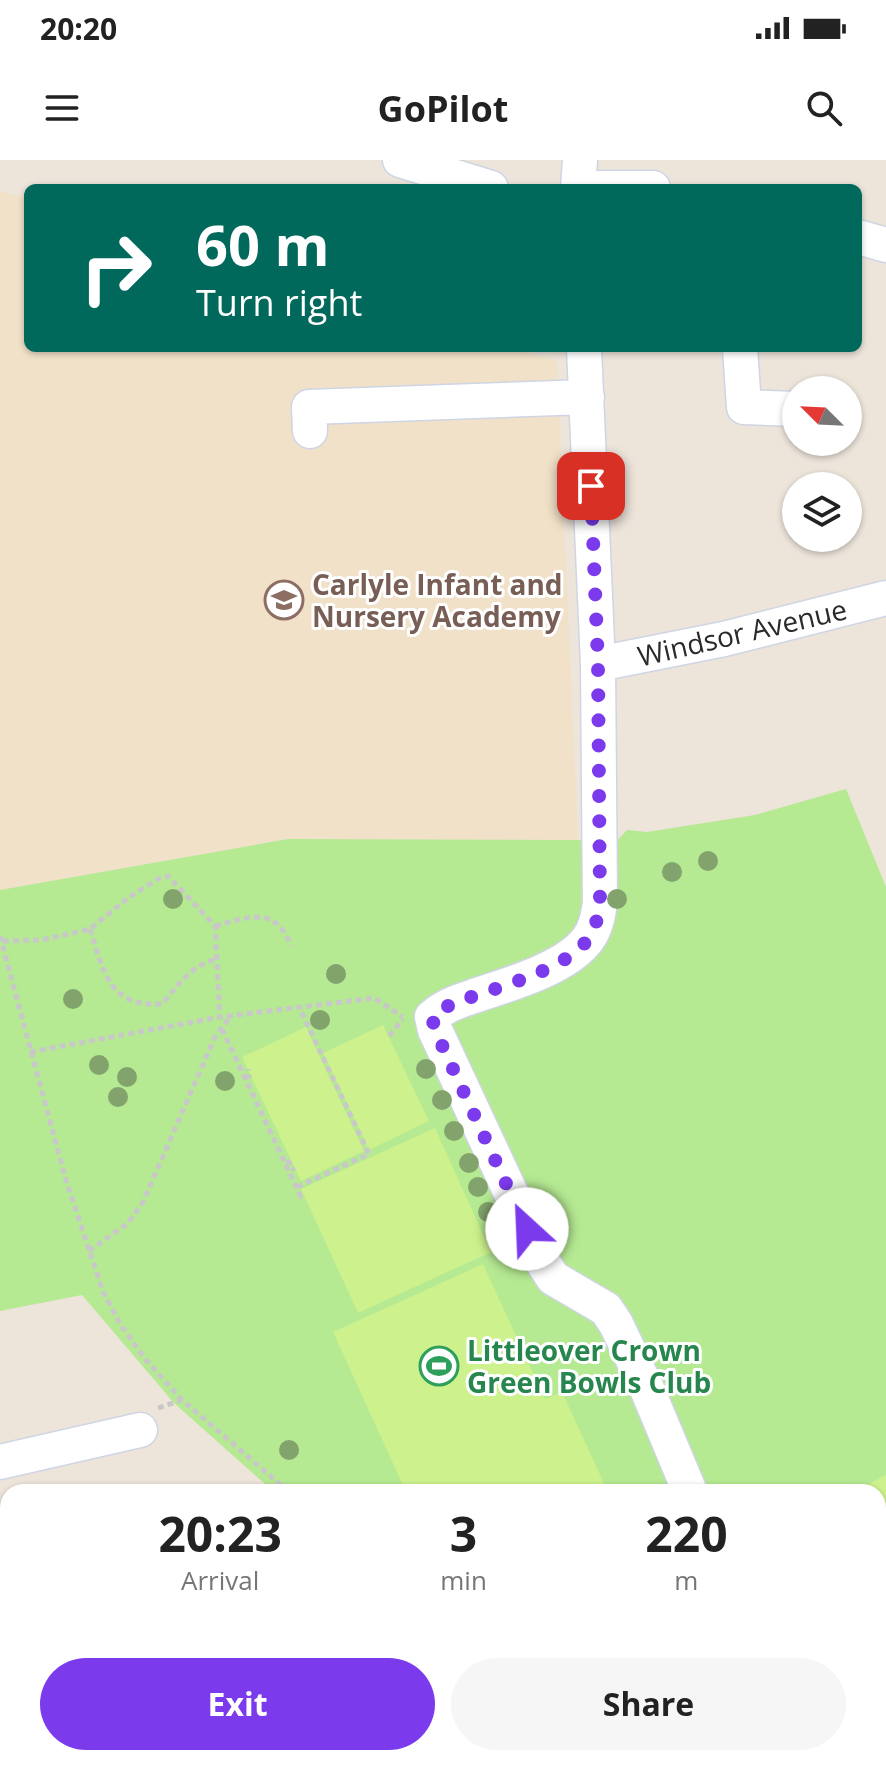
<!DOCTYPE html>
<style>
:root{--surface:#fff;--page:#f6f6f6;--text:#222;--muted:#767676;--accent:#7c3aed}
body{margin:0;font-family:"Open Sans",sans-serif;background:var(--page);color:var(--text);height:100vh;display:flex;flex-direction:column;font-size:30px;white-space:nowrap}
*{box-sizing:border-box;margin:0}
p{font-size:26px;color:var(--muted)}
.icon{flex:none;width:44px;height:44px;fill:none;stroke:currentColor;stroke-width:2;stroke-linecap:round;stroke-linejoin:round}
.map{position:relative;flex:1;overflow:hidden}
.sheet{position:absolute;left:0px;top:1324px;width:886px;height:282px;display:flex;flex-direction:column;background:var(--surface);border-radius:24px 24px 0 0;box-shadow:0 2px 6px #0004}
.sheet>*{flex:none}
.hud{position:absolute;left:24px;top:24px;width:838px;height:168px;border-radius:12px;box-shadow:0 2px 6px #0004;background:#00695c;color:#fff;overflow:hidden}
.needle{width:52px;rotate:294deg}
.buttons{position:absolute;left:782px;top:216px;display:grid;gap:16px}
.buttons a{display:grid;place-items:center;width:80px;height:80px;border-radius:50%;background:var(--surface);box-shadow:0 2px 6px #0004;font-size:40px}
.pin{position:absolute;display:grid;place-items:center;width:68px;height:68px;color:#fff;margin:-34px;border-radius:16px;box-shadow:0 4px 12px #0006}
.me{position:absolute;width:88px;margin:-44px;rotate:335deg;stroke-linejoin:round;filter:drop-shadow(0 0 6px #0008)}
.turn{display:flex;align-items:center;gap:28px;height:168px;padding:0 40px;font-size:36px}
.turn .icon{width:104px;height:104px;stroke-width:2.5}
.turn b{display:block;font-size:56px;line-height:68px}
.eta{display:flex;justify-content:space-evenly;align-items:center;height:136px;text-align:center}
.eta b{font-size:48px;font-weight:700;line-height:56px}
.cta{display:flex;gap:16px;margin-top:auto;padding:16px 40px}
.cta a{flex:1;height:92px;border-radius:48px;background:var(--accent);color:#fff;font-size:32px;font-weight:700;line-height:92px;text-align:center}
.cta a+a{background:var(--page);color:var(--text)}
.status{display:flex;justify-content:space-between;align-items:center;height:56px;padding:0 40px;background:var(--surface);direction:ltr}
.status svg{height:22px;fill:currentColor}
header{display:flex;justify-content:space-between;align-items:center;height:104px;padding:0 40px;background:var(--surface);font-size:36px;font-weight:700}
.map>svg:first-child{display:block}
.education{fill:#f1e1c8}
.green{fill:#b5e992}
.pitch{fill:#cdf18c}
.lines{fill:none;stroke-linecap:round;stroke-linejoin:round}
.minor-casing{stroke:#cfd5e4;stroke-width:37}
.path{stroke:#c8c8c8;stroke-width:5;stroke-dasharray:6 4;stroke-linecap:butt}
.minor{stroke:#fff;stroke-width:34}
.tree{fill:#83a36d}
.route{stroke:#7c3aed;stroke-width:14;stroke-dasharray:0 25.2}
.labels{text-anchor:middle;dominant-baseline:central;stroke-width:6;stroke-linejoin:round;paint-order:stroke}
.education-label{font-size:28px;font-weight:bold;fill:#785e54;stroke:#fff;text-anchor:start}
.street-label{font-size:28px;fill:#2a2a2a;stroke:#fff}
.leisure-label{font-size:28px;font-weight:bold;fill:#27864d;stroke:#fff;text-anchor:start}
</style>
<div class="status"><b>20:20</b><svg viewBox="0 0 49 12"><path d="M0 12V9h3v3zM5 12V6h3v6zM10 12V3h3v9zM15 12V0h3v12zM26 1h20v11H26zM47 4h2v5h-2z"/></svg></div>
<header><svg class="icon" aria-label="menu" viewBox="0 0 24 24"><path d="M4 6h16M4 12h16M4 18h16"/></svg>GoPilot<svg class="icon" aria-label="search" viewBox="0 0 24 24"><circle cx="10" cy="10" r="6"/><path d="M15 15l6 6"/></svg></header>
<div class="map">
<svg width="886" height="1605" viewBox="0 0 886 1605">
<rect width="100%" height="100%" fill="#ede4da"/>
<path class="education" d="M0,31l28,8v149h486l43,13 21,479 -290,-1 -288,51z"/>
<path class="green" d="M846,629l40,98v878h-399l7,-7h384v-266h-604l-100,-89 -92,-108 -82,16v-421l288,-51 290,1 35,5 14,-15 20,2 108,-17z"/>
<path class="pitch" d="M383,865l46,96 -60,29 -46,-97z
M306,867l58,124 -63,30 -59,-124z
M435,968l56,124 -133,61 -57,-124z
M483,1104l62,135 17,-7 46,100h-202l-73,-160z
M886,1315v290h-153l-2,-7h147v-266h-24z"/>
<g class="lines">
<g class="minor-casing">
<path id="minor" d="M400,0l91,28
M578,28l2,-28
M582,28h71
M858,77l28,8
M584,188l14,316 2,239c-2,13 -4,25 -12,36 -21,29 -78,45 -111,56 -17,6 -32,10 -45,22l3,13 109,234 9,14 53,31 10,15 31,65 43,103
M740,188l4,59 52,2
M310,271l-1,-24 278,-10
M598,504l126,-25 162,-41
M0,1302l140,-32
M98,1605l6,-7"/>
</g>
<path class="path" d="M215,766c33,-9 61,-21 76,20
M90,769c14,43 18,78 72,75 15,-18 31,-41 56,-45
M0,776l65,241 38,115 17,32 26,36 36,40 107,92
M3,781l39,-1 48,-11 38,-31 30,-19 10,-3 47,50 5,91
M222,869l79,168 4,-1
M389,876l14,-17
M30,892l190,-35 154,-19 29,19
M245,918l4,-2 -1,-7
M286,1003l3,-1 4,7 2,-1
M297,1027l72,-33 -69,-145
M489,1088l14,-7
M89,1091l39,-28 15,-21 72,-165 15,-20
M158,1248l24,-8
M570,1598l6,7
M538,1605l7,-7"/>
<use href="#minor" class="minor"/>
</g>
<g class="tree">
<circle cx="708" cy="701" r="10"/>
<circle cx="672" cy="712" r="10"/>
<circle cx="173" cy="739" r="10"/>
<circle cx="617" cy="739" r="10"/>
<circle cx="336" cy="814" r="10"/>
<circle cx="73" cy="839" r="10"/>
<circle cx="320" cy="860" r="10"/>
<circle cx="99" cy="905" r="10"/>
<circle cx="426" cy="909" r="10"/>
<circle cx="127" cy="917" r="10"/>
<circle cx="225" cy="921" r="10"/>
<circle cx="118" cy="937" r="10"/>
<circle cx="442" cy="940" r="10"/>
<circle cx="454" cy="971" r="10"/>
<circle cx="469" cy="1003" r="10"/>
<circle cx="478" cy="1027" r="10"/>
<circle cx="488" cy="1052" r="10"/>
<circle cx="289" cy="1290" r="10"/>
</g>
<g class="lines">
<path class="route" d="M527,1069l-92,-199 -3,-13c13,-12 28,-16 45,-22 32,-11 91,-28 111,-56 8,-11 10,-23 12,-36l-2,-239 -7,-178"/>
</g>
<defs>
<g id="school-ring" transform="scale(2)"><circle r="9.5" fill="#fff" stroke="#8d6e63" stroke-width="1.5"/><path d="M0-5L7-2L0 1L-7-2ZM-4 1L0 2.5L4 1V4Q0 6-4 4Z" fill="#8d6e63"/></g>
<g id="stadium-ring" transform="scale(2)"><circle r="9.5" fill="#fff" stroke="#2e9e5b" stroke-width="1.5"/><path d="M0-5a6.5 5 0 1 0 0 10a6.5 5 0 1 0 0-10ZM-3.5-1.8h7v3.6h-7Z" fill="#2e9e5b"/></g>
</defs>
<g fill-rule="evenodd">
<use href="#school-ring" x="284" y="440"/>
<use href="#stadium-ring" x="439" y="1206"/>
</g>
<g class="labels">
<g class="education-label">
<text x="312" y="424">Carlyle Infant and<tspan x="312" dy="32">Nursery Academy</tspan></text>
</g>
<g class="street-label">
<text transform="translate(742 472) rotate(-13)">Windsor Avenue</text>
</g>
<g class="leisure-label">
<text x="467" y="1190">Littleover Crown<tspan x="467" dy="32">Green Bowls Club</tspan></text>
</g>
</g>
</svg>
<div class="buttons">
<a><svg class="needle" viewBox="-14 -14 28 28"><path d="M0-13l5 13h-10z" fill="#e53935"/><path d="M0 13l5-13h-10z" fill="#767676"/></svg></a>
<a><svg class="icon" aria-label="layers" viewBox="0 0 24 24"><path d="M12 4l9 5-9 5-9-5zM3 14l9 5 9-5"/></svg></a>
</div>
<div class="pin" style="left:591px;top:326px;background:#d93025"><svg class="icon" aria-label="arrive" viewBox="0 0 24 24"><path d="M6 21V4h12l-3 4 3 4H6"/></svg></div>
<svg class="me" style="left:527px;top:1069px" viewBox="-20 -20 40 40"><circle r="19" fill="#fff"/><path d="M0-13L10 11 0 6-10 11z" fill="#7c3aed"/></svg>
<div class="hud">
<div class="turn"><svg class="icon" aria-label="right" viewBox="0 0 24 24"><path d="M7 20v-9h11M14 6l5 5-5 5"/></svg><div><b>60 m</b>Turn right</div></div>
</div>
<section class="sheet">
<div class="eta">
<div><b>20:23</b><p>Arrival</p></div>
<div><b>3</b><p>min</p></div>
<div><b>220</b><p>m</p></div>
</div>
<div class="cta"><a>Exit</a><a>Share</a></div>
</section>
</div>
